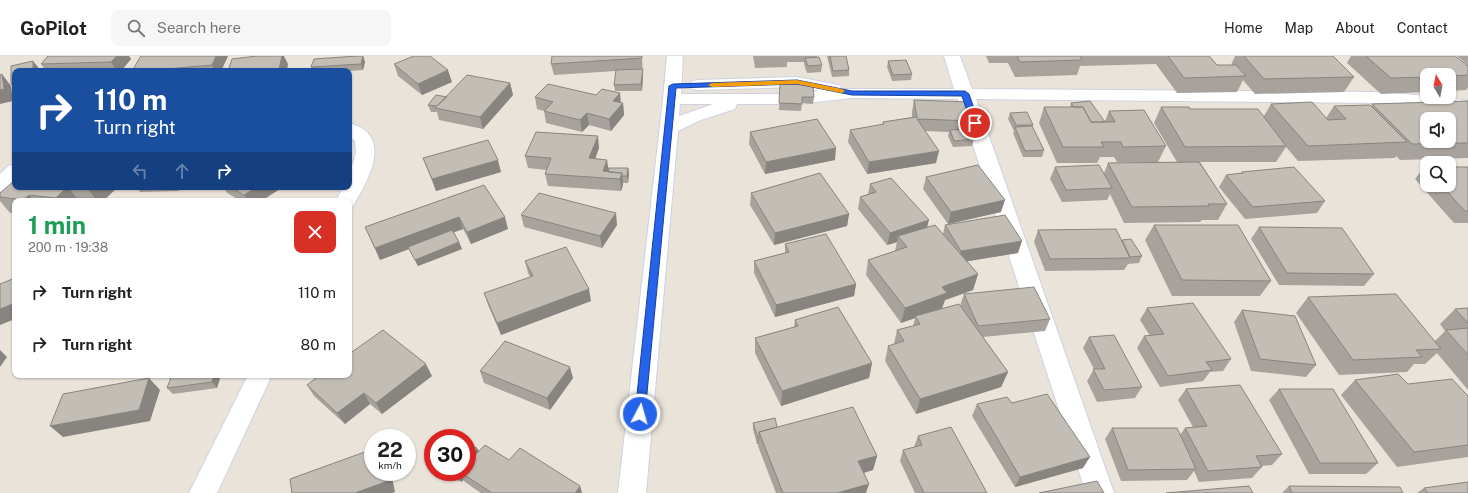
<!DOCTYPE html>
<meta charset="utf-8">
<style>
:root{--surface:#fff;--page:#f6f6f6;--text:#222;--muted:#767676;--line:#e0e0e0}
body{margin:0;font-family:"Public Sans",sans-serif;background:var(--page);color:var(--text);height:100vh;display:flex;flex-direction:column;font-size:15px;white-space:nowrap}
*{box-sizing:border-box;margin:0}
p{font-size:13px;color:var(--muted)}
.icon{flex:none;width:22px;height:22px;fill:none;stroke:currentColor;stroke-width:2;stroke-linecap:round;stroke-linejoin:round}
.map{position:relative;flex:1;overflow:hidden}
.panel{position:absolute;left:12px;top:142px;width:340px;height:180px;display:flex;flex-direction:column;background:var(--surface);border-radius:8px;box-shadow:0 1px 3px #0004}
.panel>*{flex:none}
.top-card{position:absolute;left:12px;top:12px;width:340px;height:122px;border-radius:8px;box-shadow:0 1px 3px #0004;background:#1a4fa0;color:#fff;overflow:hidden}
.needle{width:26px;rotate:350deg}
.buttons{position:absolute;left:1420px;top:12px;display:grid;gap:8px}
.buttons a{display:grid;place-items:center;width:36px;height:36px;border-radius:8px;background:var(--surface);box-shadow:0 1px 3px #0004;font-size:20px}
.speed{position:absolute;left:364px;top:373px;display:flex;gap:8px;font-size:20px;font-weight:700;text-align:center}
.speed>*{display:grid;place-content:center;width:52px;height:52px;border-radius:50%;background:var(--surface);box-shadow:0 1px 3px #0004;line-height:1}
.speed small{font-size:10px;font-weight:400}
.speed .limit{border:6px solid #d22;background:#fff;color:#111}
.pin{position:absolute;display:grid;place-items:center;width:34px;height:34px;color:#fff;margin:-17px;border:2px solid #fff;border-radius:50%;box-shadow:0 1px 4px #0007}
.me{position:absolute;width:44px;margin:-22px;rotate:6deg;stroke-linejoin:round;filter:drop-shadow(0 0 3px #0008)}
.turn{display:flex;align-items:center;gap:14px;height:84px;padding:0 16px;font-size:18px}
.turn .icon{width:52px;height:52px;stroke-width:2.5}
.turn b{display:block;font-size:28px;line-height:34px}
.lanes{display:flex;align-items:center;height:38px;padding:0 16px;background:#0003;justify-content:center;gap:20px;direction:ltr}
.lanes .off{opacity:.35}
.round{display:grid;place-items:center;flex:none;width:42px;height:42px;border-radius:8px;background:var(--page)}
.head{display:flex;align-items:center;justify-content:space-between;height:68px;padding:0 16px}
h1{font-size:24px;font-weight:700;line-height:30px;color:#1e9e55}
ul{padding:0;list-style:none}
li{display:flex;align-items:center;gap:12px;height:52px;padding:0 16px}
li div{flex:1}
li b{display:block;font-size:15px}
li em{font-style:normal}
header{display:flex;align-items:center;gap:24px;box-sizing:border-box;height:56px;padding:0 20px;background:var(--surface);border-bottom:1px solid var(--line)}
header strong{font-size:19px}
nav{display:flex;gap:22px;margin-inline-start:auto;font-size:14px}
.search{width:280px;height:36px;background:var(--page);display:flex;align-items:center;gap:10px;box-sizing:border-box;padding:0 14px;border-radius:8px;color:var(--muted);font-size:15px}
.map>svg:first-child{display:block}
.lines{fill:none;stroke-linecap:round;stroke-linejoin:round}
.street-casing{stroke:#ced1e1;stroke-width:2}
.street{fill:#fff;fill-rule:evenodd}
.wall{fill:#a7a39c}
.shaded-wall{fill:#88847f}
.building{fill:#c2bdb5;stroke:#88847f;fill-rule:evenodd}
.route{fill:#2563eb;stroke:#184099}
.slow{fill:#f59e0b}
</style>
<header>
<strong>GoPilot</strong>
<div class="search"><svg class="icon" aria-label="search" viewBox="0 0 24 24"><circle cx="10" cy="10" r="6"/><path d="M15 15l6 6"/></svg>Search here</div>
<nav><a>Home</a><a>Map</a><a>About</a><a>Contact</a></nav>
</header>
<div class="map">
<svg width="1468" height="437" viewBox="0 0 1468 437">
<rect width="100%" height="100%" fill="#eae3d9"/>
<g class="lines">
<g class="street-casing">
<path id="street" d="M667,0h16l-2,38h117l21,-3 -22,-4 -99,3 -6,-1 -3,-4 3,-4 6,-1 99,-3 42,8 3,4h112l-10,-33h16l12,33 408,3 47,4v1h14l27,4v10l-29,-4 -59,-4 -404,-4 138,394h-28l-128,-394 -106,-1 -54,6h-61l-2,5 -34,11 -23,11 -32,362h-28l45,-394zM680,48h33l-34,12z
M349,67c45,12 20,56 4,83l-4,1v-6h-13l7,-14h6v-12l7,-22 -1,-12 -6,-5z
M15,108v18l-8,9 -7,1v-18l8,-8z
M248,319h24l-55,118h-28z"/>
</g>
<use href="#street" class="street"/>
</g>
<path class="wall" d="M48,0h81l2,3 -10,12h-75l-5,-7z
M228,0l-7,15h-89z
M357,0h6l2,6 -2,8 -14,1h-36l-2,-4z
M642,0l1,20 -1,15h-27l-1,-6 2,-14 -62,4 -3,-11z
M753,0h64v1l5,8 -1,7 -14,1 -3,-9v-2h-17v5l-32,1z
M827,0h19l3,14v6l-17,1z
M986,0h223l8,9h14l4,-9h98l21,21 -10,15 -89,2 -12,-14 -6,12 -60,1 -21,-29 -76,2 -3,9 -62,2 -7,-14h-19z
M1351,0h104l13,10v22l-2,2 -17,1v-16h-22v17l-46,2 -34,-31z
M1457,0h11v9z
M888,5l24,13 -1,6 -19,1 -5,-14z
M394,8l58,18 -30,13 -24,-19z
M510,27l3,12 -30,34 -44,-9 -2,-8h-6l-3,-7 19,-8z
M780,28l34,13 -1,7 -11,-1 -1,8 -22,-1z
M535,41l86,6h2l1,12 -13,16 -22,-6 -7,7 -36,-9 -2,-12 -7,-2z
M914,44l60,21 -3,12 3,6 -2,7 -19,1 -5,-11 1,-4 -24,-1 11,32 -69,11 -19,-32 2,-12 32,-5 1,-3 29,-5v-5z
M1468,45v57l-68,2 -4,-4 -1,2 -97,3 -12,-14 -10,15h-76l27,42 -9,16h-16l-2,2 -76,1 -14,-29 -3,6 -45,2 -12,-23 5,-12 49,6 4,-10 69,-1 -23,-39 7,-16 29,2 74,7 7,-12 55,14 8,-12h37l1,-2z
M1071,47l34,18 4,-10 57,35 -8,16h-41l-3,-5h-14l-3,6h-40l-18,-40 5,-16h26z
M1010,57l23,12 -1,2 12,23 -2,7h-19l-10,-24 1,-2 -6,-12z
M750,76l85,28 -70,14 -16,-30z
M599,92l-4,11 13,10 20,-1 1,6 -1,9h-5v2l-2,6 -73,-5 -3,-12 2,-4 -19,-2 -3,-12z
M423,102l78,14 -65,19z
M1424,111h3v18h22l19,-18v56h-14l-39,-44z
M1242,116l83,29 -8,12 -72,6 -26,-32 7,-12 15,-2z
M926,121l75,35 -53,12 -25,-35z
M870,128l57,43 16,7 2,-9 73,28 -51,8 11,13 -5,16 -28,10 -3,8 18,-2 4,-12 86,25 -5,12 -62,6 25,35 -7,15 -85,27 -31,-53 3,-15 6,-2 3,-14 16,-4 2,-8 -14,5 -35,-48 2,-15 27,-9 2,-9 -10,3 -29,-36 2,-12 8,-3z
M484,129l24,44 -37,15 -8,-15 -9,3 8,17 -44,17 -9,-17 -29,11 -15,-33z
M15,131h103l-15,14h-88v12h-5l-10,-12v-8z
M137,131h44l-3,4 -38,1z
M224,131h59l-22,14h-20l-14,-8z
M751,137l98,21 -2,12 -73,19 -24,-40z
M521,159l96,10 -15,23 -78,-21z
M1154,169l117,56 -11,15h-88l-27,-56z
M1259,171l115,47 -10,12 -85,-1 -28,-46z
M1038,174l84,10 20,16 -3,7 -11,1 -4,6 -79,1 -11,-29z
M785,188l71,40 -2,12 -79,21 -21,-44v-12l31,-8z
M525,205l66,40 -90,34 -13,-30 -4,-12 46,-16 -2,-4z
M1308,241l127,44 10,-10 -5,-7 15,-15 13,-1v82l-31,-37 -12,11h-11l-7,8 -68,3 -43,-62z
M1147,252l84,51 -8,12 -13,1 -7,9 -43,6 -23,-39 7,-12h6l-10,-16z
M1242,254l74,55 -10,12 -55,-6 -17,-49z
M795,264l77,43 -3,15 -88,28 -26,-53v-15l39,-11z
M1089,281l53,50 -7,11 -38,4 -10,-21 7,-12 -11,-21z
M480,315l93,7 -23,32 -66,-27z
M172,319h49l-4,13 -44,6 -6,-6z
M432,320l-50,38 -12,-10 -25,20 -31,-28 -7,-11z
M1355,324l53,4 60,12v61l-71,10 -56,-72z
M1186,333l96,65 -10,11 -11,1 1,1 -10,11 -53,4 -5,-11 -7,9 -66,1 -16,-42 7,-11 68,7 5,-7 8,-1 -15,-27z
M1279,333l99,74 -12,11h-57l-40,-74z
M1012,347l71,65 -68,19 -43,-71 5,-12z
M753,367l24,4 100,29 -4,14 -9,3 2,20h-90l-18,-47v-2h-1l-4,-15z
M918,380l69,57h-72l-15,-32 3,-11 11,-3z
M477,392l2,3 30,9 71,26 2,7h-101l-16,-11 -2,-2 -1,2 -30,-10 -4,-6 5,-7v13h34z
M1289,430l114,7h-121z
M1424,432l44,5h-51z"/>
<path class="shaded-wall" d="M117,0h12l2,3 -10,12h-6l1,-1 -5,-8z
M216,0h12l-7,15h-6l-3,-6z
M282,0h2l4,8 -1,7h-23z
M363,0l2,6 -2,8 -2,-6z
M33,5l5,6v4h-5z
M643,13v7l-1,15 -1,-7z
M448,14l4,12 -30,13 -4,-11z
M2,18l9,12 2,15 -13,3v-14z
M15,27v7l-4,-6z
M510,27l3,12 -30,34 -3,-12z
M620,37l1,11 2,-1 1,12 -13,16 -2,-12 4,-18z
M587,57l2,12 -7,7 -2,-12z
M598,80l1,12 -8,22 -2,-12z
M836,92l-1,12 -70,14 1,-12z
M939,95l-3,12 -69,11 2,-12z
M498,104l3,12 -65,19 -4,-12z
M607,104l2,12 -6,-1z
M628,112l1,6 -1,9 -1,-7z
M622,117l1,12 -2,6 -1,-12z
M67,131h1l11,14h-20l-3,-3z
M90,131h28l-15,14h-6l-9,-12z
M176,131h5l-3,4z
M257,131h26l-22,14h-14l-3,-6z
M29,139l5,6h-10l-1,-1z
M1005,144l-4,12 -53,12 3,-12z
M616,157l1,12 -15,23 -2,-12z
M849,158l-2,12 -73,19 1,-12z
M459,161l4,12 -54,20 -1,-2 1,2 -29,11 -5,-12z
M505,161l3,12 -37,15 -4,-12z
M929,164l-3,12 -28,4 -1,6 -10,3 3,-12z
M1022,185l-4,12 -61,10 4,-12z
M459,186l3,7 -44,17 -3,-6z
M978,218l-5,16 -28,10 -3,8 -27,8v2l-14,5 4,-15 37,-21z
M856,228l-2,12 -79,21 1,-12z
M589,233l2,12 -90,34 -4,-12z
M15,247v16l-15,6v-16z
M0,294l7,7 -7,10z
M872,307l-3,15 -88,28 1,-15z
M426,308l6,12 -50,38 -6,-11z
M570,311l3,11 -23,32 -3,-12z
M1008,316l-7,15 -85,27 4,-15z
M214,319h7l-4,13 -5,-6z
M149,322l11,12 -10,31 -87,16 -13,-11z
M364,337l6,11 -25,20 -8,-11z
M758,382h1l-1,6h-1z
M477,392l3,6 -13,10z
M877,400l-4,14 -18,5 3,-14z
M1090,401l-7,11 -68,19 5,-10z
M386,416h5l4,20 -3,1h-37z
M461,418l2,6 -1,2 -3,-6z
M869,428l-3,9h-29z
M580,430l2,7h-7z"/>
<path class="building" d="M48,0h69l-6,6 -70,2z
M141,0h75l-4,9 -67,6h-13z
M257,0h25l-3,13 -15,2h-36l4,-12z
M357,0h6l-2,8 -50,3 3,-8z
M414,0h16l18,14 -30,14 -24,-20z
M552,0h90v2l-91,6z
M830,0h16l3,14 -16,1z
M1017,0h63l2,4 -62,2z
M1168,0h41l8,9h19l10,11 -62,2z
M1244,0h89l21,21 -90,2z
M1366,0h89l13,10v9l-19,1v-1h-22v2l-36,1z
M819,1l3,8 -14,1 -3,-8z
M906,4l6,14 -19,1 -5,-14z
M33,5v10h-18v12l-4,1v-18z
M73,13h44l-2,2h-44z
M643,13l-2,15 -27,1 2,-15z
M2,18l2,15 -4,1v-15z
M467,19l43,8 -30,34 -45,-9z
M548,28l48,11 6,-6 18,4 -7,8 10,2 -14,16 -22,-6 -7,7 -36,-9 9,-9 -18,-5z
M780,28l33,1 1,12h-12v7l-23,-1z
M436,39l11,2 -10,9 -9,-1z
M914,44l56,2 4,19 -57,-2 22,32 -70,11 -19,-32 34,-6 -1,-2 33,-5 1,1z
M1090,45l15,21h-14l-8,-15h-9l-3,-4z
M1468,45v42l-56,1 -40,-40zM1427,63h22v22h-22z
M1312,46l16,18 18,-1 -12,-13 36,-1 37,37 -99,4 -37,-42z
M1044,51h39l8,15h24l-6,-11 35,-1 22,36 -43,1 -2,-5h-20l3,5h-41z
M1161,51h28l1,2h68l28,37 -101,1z
M1027,56l6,13h-17l-6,-12z
M817,63l19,29 -70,14 -16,-30z
M1032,70l12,24 -19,1 -10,-24z
M969,73l5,10 -20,2 -4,-11z
M536,76l62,4 -9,22 18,2 -4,11 19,2 -2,6 -75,-5 6,-16 -26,-2z
M488,84l10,20 -66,19 -9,-21z
M1199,106l28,42h-19l1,2 -77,1 -24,-44z
M978,109l27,35 -54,12 -25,-35z
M1099,109l13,23 -46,2 -11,-23z
M1294,111l31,34 -72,6 -27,-32 17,-2 -1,-1z
M1449,111h19v44h-3l-24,-26h8z
M609,112h19l-1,8h-5v-3l-14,-1z
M820,117l29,41 -74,19 -24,-40z
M891,122l38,42 -39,13 -30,-36 16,-5 -6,-8z
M15,124v7h52l-11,11 -27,-3 -6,5 -23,-3v-4z
M484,129l21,32 -38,15 -8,-15 -84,31 -10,-21z
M71,131h19l-2,2z
M230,131h27l-13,8z
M539,137l77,20 -16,23 -79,-21z
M1005,159l17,26 -61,10 -16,-26z
M935,169l43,49 -36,13 5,6 -42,15 -37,-48 39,-13 -9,-11z
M1154,169h84l33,56 -89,-1z
M1259,171l83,1 32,46 -87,-1z
M1116,173l14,29 -80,1 -12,-29z
M452,174l7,12 -44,18 -7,-13z
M826,178l30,50 -80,21 -22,-44 35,-9 -4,-8z
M1131,183l11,17 -12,1 -8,-17z
M566,191l23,42 -92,34 -13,-30 49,-17 -8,-15z
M15,222v25l-15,6v-25z
M1034,231l16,32 -72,7 -14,-32z
M1396,238l45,55 -25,1 6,7 -69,3 -45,-63z
M1193,247l38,56 -25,3 6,8 -44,6 -24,-40 20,-2 -17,-26z
M959,248l49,68 -88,27 -32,-53 16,-5 -7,-11 23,-6 -5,-8z
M838,251l34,56 -90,28 -27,-53 43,-12 -3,-6z
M1468,252v15l-13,-14z
M1242,254l53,6 21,49 -56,-6z
M1468,272v27l-22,-25z
M383,274l43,34 -50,39 -12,-10 -27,20 -30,-28 13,-10h29v-21z
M1114,279l28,52 -38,3 -11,-21h12l-16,-32z
M505,285l65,26 -23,31 -67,-27z
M1398,318l10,10 44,-5 16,17v49l-54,7 -59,-72z
M172,319h42l-2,7 -45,6z
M149,322l-10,32 -89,16 13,-32z
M1240,329l42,69 -26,2 6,11 -54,4 -23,-43 22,-2 -21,-37z
M1279,333h54l45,74h-58z
M1047,338l43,63 -70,20 -43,-73 30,-7 5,6z
M853,351l24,49 -19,5 11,23 -32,9h-54l-24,-61z
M775,362l2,9 -18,5v6h-1l-5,-15z
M951,371l36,66h-63l-21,-43 19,-5 -4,-9z
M1112,372h65l19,41 -68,1z
M467,388l10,4 -10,15z
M485,389l24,15 11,-12 60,38 -5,7h-83l-32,-21h7v-9z
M373,393v23h13l2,9 -33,12h-63l-2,-14z
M433,403v9l-5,-2z
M446,416h14l1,2 -2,2z
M1097,425l7,12h-65z
M1468,426v11h-40l-4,-5z
M1249,430l4,7h-87z
M1289,430l111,1 3,6h-111z"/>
<path class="route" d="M797,24l55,11h113l4,3 10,29 -4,2 -4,-2 -9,-27 -110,-1 -55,-11 -121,4 -31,326 -1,3 -4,1 -4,-1 -1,-3 34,-328 4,-2z"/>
<path class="slow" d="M797,24l45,9 3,2 -3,2 -45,-9 -85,3 -4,-2 4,-2z"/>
</svg>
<div class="buttons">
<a><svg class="needle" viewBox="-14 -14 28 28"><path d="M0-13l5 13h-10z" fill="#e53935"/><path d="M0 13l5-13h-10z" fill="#767676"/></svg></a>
<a><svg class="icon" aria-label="sound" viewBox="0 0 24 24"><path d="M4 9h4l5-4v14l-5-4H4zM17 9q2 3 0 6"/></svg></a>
<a><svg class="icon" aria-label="search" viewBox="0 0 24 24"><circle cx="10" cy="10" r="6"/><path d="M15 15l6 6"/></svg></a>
</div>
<div class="speed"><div>22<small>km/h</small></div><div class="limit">30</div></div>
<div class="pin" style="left:975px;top:67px;background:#d93025"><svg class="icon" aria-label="arrive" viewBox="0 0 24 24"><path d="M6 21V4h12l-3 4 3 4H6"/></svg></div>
<svg class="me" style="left:640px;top:358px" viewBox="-20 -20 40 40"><circle r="17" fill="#2563eb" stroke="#fff" stroke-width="3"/><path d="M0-11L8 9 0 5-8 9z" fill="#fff"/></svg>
<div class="top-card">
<div class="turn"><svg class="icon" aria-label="right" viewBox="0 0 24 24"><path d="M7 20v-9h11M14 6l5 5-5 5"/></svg><div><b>110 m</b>Turn right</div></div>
<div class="lanes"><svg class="icon off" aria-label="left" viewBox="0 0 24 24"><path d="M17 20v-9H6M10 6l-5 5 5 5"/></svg><svg class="icon off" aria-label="ahead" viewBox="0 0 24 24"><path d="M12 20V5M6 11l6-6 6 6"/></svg><svg class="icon" aria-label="right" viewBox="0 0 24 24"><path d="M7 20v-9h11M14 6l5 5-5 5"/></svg></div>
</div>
<section class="panel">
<div class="head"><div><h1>1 min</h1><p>200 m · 19:38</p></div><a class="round" style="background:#d93025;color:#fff"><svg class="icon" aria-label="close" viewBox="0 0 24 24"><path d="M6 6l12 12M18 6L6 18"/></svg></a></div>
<ul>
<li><svg class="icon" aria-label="right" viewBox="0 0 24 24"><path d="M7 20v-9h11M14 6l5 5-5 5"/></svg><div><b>Turn right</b></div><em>110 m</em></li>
<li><svg class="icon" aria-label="right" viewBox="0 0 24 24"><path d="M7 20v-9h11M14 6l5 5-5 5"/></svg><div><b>Turn right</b></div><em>80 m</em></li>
</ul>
</section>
</div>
